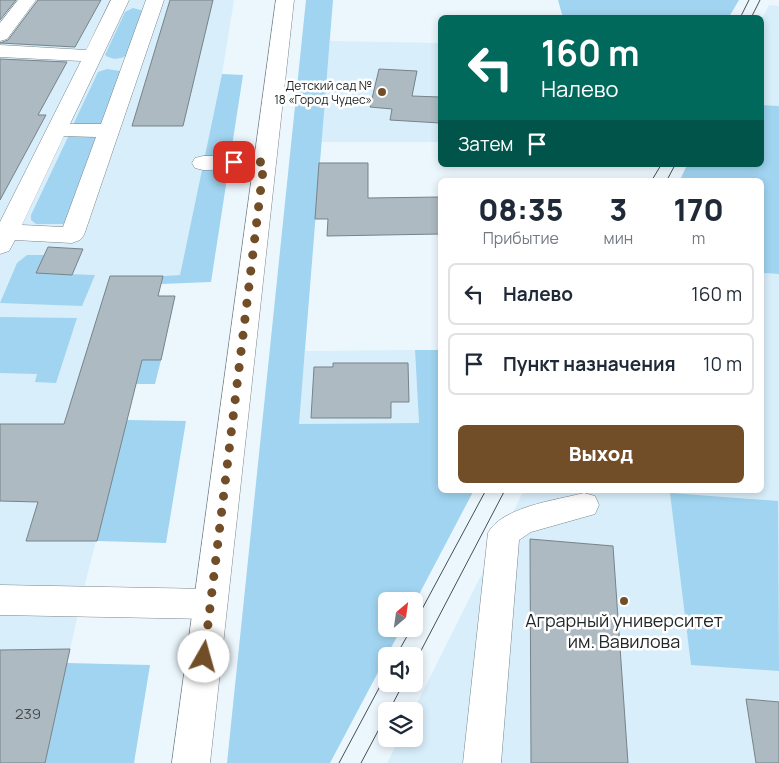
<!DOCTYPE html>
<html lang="ru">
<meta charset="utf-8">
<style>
:root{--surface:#fff;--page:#f6f6f7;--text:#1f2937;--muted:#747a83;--line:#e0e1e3;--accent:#724e28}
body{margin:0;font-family:Manrope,sans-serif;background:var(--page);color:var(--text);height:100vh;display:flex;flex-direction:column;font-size:19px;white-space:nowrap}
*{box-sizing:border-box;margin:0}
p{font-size:16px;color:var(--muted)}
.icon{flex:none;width:28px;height:28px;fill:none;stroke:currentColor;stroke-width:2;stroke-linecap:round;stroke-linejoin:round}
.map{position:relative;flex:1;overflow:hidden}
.details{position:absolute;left:438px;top:178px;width:326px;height:315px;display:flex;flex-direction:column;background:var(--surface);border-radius:8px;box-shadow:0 2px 8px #0003}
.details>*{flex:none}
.banner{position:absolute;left:438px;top:15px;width:326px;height:152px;border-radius:8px;box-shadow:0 2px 8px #0003;background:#00695c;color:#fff;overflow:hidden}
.needle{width:32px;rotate:29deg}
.tools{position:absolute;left:378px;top:592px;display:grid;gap:10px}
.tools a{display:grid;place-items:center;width:45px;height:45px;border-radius:8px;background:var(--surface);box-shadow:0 2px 8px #0003;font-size:25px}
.pin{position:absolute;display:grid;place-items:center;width:42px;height:42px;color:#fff;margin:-21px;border-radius:10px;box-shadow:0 2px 8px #0006}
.me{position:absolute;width:55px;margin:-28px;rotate:7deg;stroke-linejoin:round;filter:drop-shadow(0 0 4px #0008)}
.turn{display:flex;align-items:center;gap:18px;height:105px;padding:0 20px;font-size:22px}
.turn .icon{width:65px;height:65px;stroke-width:2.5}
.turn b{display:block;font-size:35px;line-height:42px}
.then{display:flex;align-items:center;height:48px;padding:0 20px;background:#0003;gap:10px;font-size:19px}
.eta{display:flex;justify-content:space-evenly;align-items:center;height:85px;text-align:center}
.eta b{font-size:30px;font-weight:800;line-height:35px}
.action{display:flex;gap:10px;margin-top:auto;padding:10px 20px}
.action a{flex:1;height:58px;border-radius:8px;background:var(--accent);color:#fff;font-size:20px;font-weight:800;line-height:58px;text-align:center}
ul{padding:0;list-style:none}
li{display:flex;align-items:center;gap:15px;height:62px;margin:0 10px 8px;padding:0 10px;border:2px solid var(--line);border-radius:8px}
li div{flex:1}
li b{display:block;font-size:19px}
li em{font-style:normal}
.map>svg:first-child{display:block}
.built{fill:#d8eefa}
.green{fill:#a0d4f0}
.building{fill:#adbac1;stroke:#77838a}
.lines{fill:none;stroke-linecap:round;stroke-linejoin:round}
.minor-casing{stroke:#79868c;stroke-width:1}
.major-casing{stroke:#79868c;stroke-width:1}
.minor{fill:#fff;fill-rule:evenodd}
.major{fill:#fff;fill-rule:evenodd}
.tram{stroke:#484e51;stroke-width:1}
.route{stroke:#724e28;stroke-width:9;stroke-dasharray:0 16.2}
.poi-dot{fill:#724e28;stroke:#fff;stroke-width:2}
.labels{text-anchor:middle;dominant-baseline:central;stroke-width:5;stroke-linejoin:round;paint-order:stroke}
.far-poi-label{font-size:12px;fill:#222729;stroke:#fff;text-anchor:end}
.near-number-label{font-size:15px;fill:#454c4f}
.near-poi-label{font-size:18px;fill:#222729;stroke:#fff}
</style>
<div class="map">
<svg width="779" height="763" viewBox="0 0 779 763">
<rect width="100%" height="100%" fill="#ecf7fd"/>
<path class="built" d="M0,0h234l-12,74 -42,201 -17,1 -82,324 -36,163h-45z
M769,5l10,1v100l-18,-1v-84z
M330,41l110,2v99h-120z
M761,273l18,1v489h-392l12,-24h15l-1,-28 111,-221h237z
M415,350l4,73 -121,1 7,-73z"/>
<path class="green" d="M306,0h27l-34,424 120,-1 -4,-73h25v140h34l-60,114v-3h-28v28h15l-71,134h-103z
M558,0h181l-10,17 -166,1z
M133,8l11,3 -15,43c-7,5 -16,7 -24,1l20,-43z
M107,69l13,2 2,3 -20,51h-29l25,-53z
M222,74l21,1 -32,207 -50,2 2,-8 17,-1z
M761,105l18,1v168l-18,-1v-93h-81l7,-15h74z
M69,135h31l-34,89h-30l-5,-4v-5z
M27,255h18l-8,18 58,2 -13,31 -82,-3 17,-40z
M0,317l77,1 -21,65 -21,-1 2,-8 -37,-1z
M142,360h19l-6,24h-19z
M127,420l59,1 -20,122 -69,-2z
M670,493l108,8 1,170 -88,-6z
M67,663l83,2 -16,98h-89z"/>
<path class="building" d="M0,0h16l-16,20z
M38,0h63l-26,47 -75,-4 8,-3z
M170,0h43l-30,126h-51z
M0,59l67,3 -29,53h8l-46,85z
M379,69l38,2 -5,25 28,1v26l-50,-3 2,-11 -22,-2z
M319,163h49v35l72,-1v37l-113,2 1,-17h-13z
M48,247l35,2 -11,26 -36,-2z
M110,276h53l-5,20h17l-14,64h-19l-45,181h-71l12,-39 -38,-1v-77h64z
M333,363h75l1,39h-18v16h-80l3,-51h19z
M530,539l83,7 15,217h-97z
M70,649l-25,114h-45v-113z
M746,699l33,3v61h-23z"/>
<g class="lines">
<g class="minor-casing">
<path id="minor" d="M18,0h18l-29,39 -7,2v-18z
M111,0h18l-59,124h31l45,-124h18l-80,235 -4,5 -8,3 -57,-3 -6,11 -9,3v-32l81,-161 -81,-4v-12l86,5zM64,136l32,1 -33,90 -41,-2z
M265,155l8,2 3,5 -3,5 -8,2 -62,1 -8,-2 -3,-5 3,-5 8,-2z
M584,493l11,3 4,9 -4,9 -64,18 -12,8 -18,223h-38l25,-230c13,-26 69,-33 96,-40z
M0,585l210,4 12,5 5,10 -5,10 -12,5 -210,-4z"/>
</g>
<g class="major-casing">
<path id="major" d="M276,0h18l-84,763h-38z"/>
</g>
<use href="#minor" class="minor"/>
<use href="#major" class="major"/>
<path class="tram" d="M740,18l9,-18
M751,18l9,-18
M652,180l9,-15
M667,180l8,-15
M414,624l72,-134
M396,656l15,-27
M414,664l91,-174
M389,711l14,-27
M339,763l47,-88
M361,763l25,-47"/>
</g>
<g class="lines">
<path class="route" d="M204,657l60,-495h-30"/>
</g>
<g class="poi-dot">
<circle cx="382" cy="92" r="5"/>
<circle cx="624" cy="601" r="5"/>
</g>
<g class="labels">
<g class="far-poi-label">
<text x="372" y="85">Детский сад №<tspan x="372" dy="14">18 «Город Чудес»</tspan></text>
</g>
<g class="near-number-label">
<text x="28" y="713">239</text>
</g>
<g class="near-poi-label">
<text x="624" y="620">Аграрный университет<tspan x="624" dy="21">им. Вавилова</tspan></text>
</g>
</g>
</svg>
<div class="tools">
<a><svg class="needle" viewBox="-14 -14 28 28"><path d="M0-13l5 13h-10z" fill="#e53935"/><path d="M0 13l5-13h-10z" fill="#747a83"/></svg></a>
<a><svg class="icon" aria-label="sound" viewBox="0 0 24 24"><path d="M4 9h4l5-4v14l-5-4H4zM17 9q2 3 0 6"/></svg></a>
<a><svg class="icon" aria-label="layers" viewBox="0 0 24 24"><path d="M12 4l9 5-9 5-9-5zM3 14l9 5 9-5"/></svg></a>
</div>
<div class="pin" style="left:234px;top:162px;background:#d93025"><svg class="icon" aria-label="arrive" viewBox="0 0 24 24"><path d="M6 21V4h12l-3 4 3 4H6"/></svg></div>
<svg class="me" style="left:204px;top:657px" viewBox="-20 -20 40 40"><circle r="19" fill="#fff"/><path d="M0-13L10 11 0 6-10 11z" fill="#724e28"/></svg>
<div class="banner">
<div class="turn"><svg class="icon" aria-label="left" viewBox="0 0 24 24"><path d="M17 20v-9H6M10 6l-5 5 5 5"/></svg><div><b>160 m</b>Налево</div></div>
<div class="then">Затем<svg class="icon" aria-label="arrive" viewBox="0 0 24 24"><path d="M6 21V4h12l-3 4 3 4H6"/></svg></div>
</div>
<section class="details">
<div class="eta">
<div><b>08:35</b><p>Прибытие</p></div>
<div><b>3</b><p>мин</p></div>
<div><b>170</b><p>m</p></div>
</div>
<ul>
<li><svg class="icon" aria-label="left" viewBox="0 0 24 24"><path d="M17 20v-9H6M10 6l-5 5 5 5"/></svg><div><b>Налево</b></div><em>160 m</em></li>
<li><svg class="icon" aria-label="arrive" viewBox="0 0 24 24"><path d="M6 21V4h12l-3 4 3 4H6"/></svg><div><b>Пункт назначения</b></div><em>10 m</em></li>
</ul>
<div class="action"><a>Выход</a></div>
</section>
</div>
